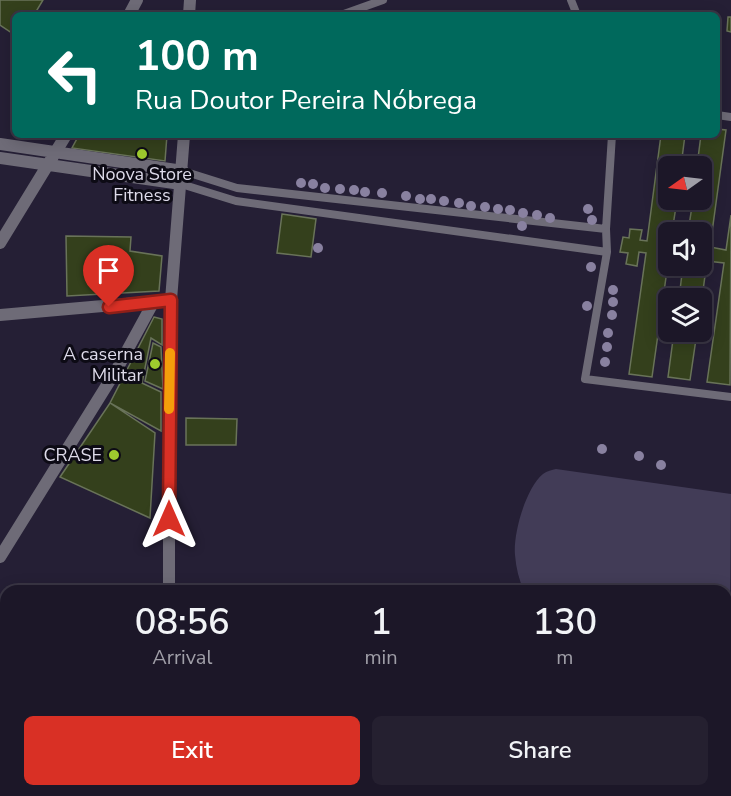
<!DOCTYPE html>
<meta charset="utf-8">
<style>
:root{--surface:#1c1728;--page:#252030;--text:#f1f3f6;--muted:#a09fa8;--line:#3a3645;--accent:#d93025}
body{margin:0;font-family:"Nunito Sans",sans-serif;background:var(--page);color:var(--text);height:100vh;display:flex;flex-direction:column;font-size:22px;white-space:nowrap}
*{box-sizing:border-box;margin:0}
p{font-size:20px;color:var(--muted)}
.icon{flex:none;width:33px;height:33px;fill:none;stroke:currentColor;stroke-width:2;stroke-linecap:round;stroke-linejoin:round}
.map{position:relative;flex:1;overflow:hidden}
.panel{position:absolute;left:0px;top:585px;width:732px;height:212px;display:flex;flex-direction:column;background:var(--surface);border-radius:18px 18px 0 0;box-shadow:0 3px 15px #0003,0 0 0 2px var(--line)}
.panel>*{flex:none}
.hud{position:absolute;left:12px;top:12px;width:708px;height:126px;border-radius:9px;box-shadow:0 3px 15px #0003,0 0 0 2px var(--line);background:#00695c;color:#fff;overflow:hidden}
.needle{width:39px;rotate:256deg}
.controls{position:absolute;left:658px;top:156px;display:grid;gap:12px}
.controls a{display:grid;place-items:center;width:54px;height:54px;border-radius:9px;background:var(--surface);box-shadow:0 3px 15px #0003,0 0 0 2px var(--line);font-size:30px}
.pin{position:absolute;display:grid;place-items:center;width:51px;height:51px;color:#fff;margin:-62px -26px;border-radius:50% 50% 50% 0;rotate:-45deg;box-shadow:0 0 6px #0007}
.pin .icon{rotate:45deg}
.me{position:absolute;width:66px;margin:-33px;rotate:0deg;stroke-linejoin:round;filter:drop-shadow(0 0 4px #0008)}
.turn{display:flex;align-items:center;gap:21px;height:126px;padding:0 24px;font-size:27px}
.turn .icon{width:78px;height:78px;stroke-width:2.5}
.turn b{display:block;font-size:42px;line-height:51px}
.eta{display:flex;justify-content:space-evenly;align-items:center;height:102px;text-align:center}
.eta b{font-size:36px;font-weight:600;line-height:42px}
.button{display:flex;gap:12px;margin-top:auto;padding:12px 24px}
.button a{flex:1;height:69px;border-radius:9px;background:var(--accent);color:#fff;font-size:24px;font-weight:600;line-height:69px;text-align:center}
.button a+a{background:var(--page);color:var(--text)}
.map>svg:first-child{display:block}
.green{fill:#423c57}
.building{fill:#34401c;stroke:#697359;stroke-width:1.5}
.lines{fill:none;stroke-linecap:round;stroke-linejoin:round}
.path{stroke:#848092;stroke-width:3;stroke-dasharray:4.5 3;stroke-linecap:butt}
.service{stroke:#6e6b77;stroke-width:8}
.minor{stroke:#6e6b77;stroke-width:12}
.tertiary{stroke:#6e6b77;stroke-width:12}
.tree{fill:#8981a0}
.route-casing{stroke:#8d1f18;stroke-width:15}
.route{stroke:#d93025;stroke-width:10}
.slow{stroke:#f59e0b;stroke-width:10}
.poi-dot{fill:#9eca2e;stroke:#0d0b15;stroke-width:2}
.labels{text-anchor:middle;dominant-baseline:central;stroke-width:6;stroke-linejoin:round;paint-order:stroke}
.poi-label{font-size:18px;fill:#dedbea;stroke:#0d0b15;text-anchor:end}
</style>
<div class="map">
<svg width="731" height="796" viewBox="0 0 731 796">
<rect width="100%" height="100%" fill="#251f35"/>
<path class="green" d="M556,469l175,25 -1,136 -4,2v-41h-202c-5,-11 -8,-23 -9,-36 -2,-22 11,-67 28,-81 4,-3 9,-4 13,-5z"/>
<path class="building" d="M0,0h43l-9,15h-19v20l-15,-10z
M728,17h3v15l-4,-1z
M717,129l9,1 -16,117 16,3 5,-35 -1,170 -23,-3 17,-119 -17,-2 -5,37h-23l4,-32h19v-34h-14l5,-32h9v-34h-5l4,-31h16z
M79,135h88l-2,26 -93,-13z
M661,135h24l-4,31h-12v34h8l-5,32h-3v24l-17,121 -23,-3 17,-121 -7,-1 -2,14 -11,-2 2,-11 -8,-1 3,-15 6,1 1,-9 12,1 -2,10 7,1z
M282,214l34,5 -5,38 -34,-4z
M66,236l65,1 -1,14 32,5 -3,35 -92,5z
M154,317l8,2v26l-11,-7 -9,45 19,9v39l-51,-28z
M674,332h23l-7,48 -22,-3z
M153,343l8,4 2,42 -18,-8z
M110,403l45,30 -5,85 -90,-41z
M186,418l51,1 -1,26h-50z"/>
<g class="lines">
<path class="path" d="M511,591l1,-2
M726,672l5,-4"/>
<path class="service" d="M571,0l6,15
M341,15l42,-15
M717,115l14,2
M612,135l-6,94 1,23 -22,127 146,18
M183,171l54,17 369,41
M181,184l55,17 371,51
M726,756l5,1
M553,796l1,-6"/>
<path class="minor" d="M129,15l8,-15
M0,144l183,27
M0,158l181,26
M0,243l66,-108
M0,315l171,-15
M0,557l117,-188 36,-66
M0,789l10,7
M49,796l4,-6"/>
<path class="tertiary" d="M189,15l1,-15
M169,591v-149l2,-142 13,-165
M194,790l1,6"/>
</g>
<g class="tree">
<circle cx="301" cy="183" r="5"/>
<circle cx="313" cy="184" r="5"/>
<circle cx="325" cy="188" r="5"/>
<circle cx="340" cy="189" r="5"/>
<circle cx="354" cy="190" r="5"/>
<circle cx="365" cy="192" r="5"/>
<circle cx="382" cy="193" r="5"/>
<circle cx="406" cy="196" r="5"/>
<circle cx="420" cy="199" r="5"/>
<circle cx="431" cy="199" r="5"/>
<circle cx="444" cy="201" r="5"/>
<circle cx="459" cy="203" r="5"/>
<circle cx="471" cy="206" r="5"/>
<circle cx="485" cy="207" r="5"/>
<circle cx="498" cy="209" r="5"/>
<circle cx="588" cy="209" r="5"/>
<circle cx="510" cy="210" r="5"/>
<circle cx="523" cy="213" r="5"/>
<circle cx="537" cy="215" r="5"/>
<circle cx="550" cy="218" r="5"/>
<circle cx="592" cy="220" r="5"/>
<circle cx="522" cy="226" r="5"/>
<circle cx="318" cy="248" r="5"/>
<circle cx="591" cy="267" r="5"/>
<circle cx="613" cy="290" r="5"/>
<circle cx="613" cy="302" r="5"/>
<circle cx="587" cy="306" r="5"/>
<circle cx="612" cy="315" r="5"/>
<circle cx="608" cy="333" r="5"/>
<circle cx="607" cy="347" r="5"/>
<circle cx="605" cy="362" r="5"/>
<circle cx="602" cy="449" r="5"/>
<circle cx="639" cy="456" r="5"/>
<circle cx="661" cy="465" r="5"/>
</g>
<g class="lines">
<g class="route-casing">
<path id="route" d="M109,307l62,-7 -2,219"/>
</g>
<use href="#route" class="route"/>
<path class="slow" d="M169,409l1,-56"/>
</g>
<g class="poi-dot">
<circle cx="142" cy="154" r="6"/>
<circle cx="155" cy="364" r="6"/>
<circle cx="114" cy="455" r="6"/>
</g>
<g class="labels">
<g class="poi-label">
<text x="142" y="174" text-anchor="middle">Noova Store<tspan x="142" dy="21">Fitness</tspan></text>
<text x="143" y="354">A caserna<tspan x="143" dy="21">Militar</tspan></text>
<text x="102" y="455">CRASE</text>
</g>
</g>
</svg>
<div class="controls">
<a><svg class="needle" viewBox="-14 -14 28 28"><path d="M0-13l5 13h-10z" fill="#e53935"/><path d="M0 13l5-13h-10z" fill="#a09fa8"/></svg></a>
<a><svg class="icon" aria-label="sound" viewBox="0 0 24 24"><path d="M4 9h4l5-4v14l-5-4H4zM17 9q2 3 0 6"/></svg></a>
<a><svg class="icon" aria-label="layers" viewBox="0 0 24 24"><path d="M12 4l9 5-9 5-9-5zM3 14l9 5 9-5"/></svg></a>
</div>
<div class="pin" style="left:109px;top:307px;background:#d93025"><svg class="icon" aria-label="arrive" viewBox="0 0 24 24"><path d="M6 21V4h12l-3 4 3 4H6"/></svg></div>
<svg class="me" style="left:169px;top:519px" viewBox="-20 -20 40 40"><path d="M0-17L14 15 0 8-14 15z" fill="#d93025" stroke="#fff" stroke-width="4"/></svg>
<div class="hud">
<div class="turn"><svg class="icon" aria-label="left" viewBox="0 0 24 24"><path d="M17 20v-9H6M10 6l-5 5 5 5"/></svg><div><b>100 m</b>Rua Doutor Pereira Nóbrega</div></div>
</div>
<section class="panel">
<div class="eta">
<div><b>08:56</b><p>Arrival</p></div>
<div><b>1</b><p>min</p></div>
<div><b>130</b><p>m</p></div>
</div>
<div class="button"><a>Exit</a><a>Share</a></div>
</section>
</div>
